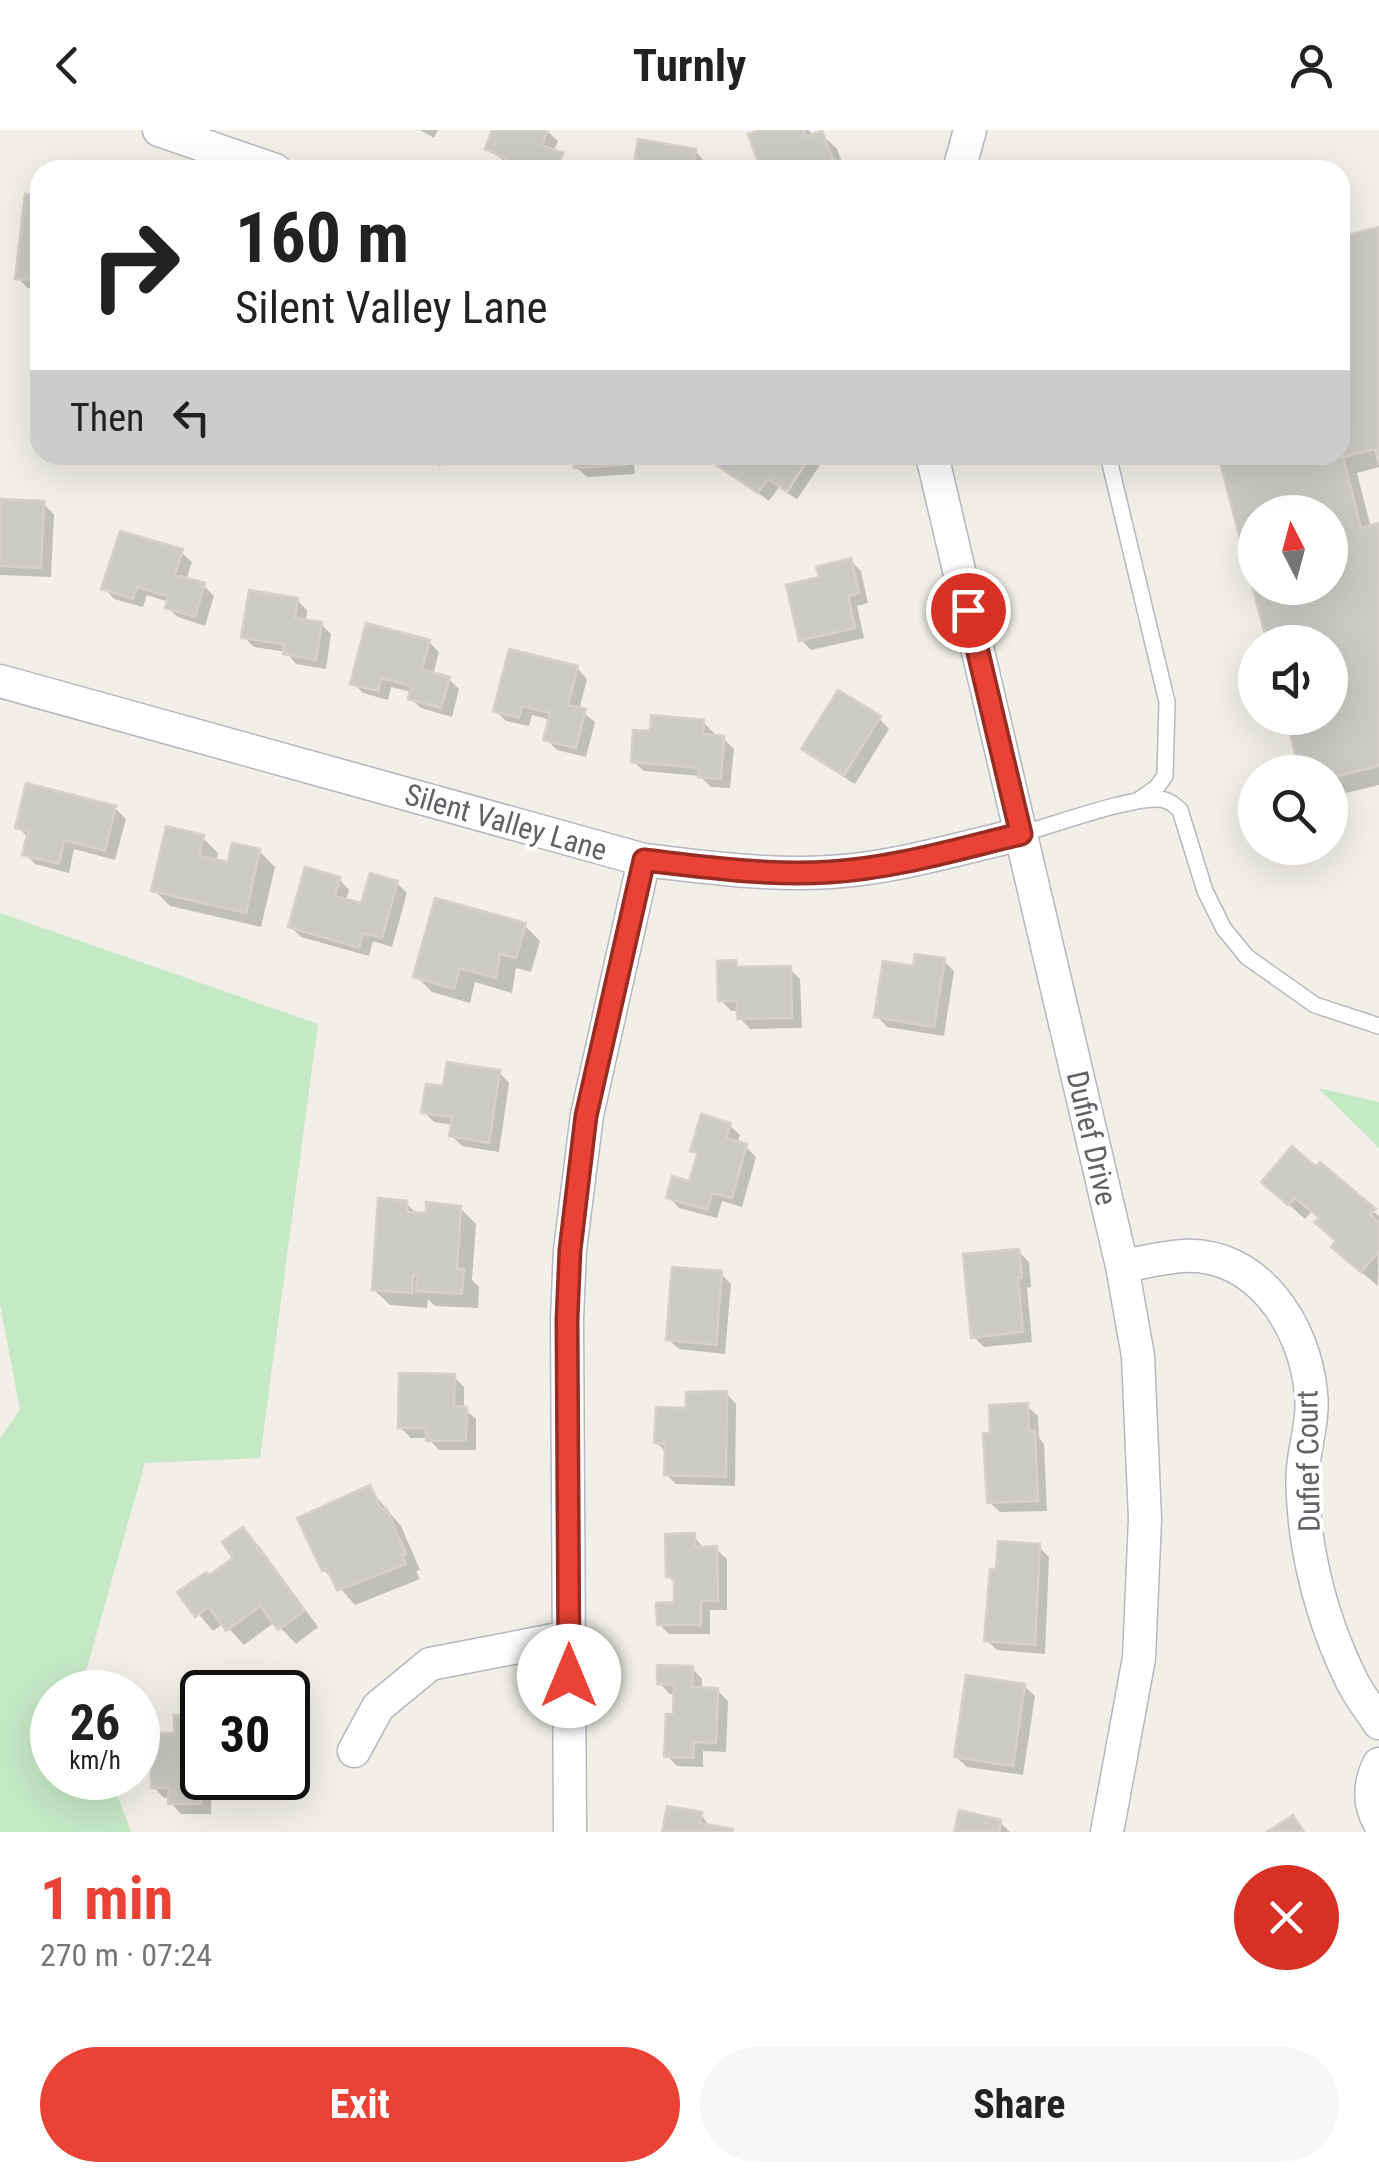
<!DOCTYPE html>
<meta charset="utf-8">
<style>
:root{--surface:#fff;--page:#f6f6f6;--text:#222;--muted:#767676;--accent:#ea4335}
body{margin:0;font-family:"Roboto Condensed",sans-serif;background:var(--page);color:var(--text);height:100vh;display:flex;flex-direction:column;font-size:38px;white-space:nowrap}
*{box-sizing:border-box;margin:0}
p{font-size:32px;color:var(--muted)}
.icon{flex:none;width:55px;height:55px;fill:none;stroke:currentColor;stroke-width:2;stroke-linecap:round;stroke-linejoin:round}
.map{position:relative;height:1702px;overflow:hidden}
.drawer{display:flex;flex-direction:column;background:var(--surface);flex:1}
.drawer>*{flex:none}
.banner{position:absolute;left:30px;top:30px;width:1320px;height:305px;border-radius:30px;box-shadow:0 10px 40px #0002;background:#fff;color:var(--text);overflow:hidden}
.needle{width:65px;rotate:354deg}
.tools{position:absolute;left:1238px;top:365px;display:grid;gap:20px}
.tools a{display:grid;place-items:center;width:110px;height:110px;border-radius:50%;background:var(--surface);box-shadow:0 10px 40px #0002;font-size:50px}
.speed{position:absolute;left:30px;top:1540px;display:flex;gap:20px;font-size:50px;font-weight:700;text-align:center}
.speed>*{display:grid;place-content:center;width:130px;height:130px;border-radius:50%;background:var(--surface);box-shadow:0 10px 40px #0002;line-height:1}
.speed small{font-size:25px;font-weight:400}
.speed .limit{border:5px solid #111;border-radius:15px;background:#fff;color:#111}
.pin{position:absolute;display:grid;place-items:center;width:85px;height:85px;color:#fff;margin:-42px;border:5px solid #fff;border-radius:50%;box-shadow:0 2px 10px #0007}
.me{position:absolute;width:110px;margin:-55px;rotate:0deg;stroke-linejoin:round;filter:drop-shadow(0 0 8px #0008)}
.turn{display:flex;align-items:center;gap:35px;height:210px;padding:0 40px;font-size:45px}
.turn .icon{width:130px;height:130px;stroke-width:2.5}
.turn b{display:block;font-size:70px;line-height:85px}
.then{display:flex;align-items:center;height:95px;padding:0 40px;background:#0003;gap:20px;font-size:38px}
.round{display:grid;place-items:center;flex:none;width:105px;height:105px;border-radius:52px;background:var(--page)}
.headline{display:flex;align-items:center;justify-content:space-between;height:170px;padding:0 40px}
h1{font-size:60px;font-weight:700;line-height:75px;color:var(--accent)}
.button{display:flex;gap:20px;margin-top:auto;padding:20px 40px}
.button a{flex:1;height:115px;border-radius:60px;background:var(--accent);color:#fff;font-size:40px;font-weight:700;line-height:115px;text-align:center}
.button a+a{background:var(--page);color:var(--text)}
header{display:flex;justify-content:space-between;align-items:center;height:130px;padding:0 40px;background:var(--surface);font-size:45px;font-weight:700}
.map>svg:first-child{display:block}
.green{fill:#c5e8c5}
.shadow{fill:#0003}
.building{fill:#cccac5;stroke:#d6d1c6;stroke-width:2.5;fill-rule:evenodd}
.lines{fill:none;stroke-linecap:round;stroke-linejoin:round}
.service-casing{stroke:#b5b8bc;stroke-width:18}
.minor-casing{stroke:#b5b8bc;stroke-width:35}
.service{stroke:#fff;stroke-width:15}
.minor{stroke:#fff;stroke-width:32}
.route-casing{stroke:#982c22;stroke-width:25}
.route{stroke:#ea4335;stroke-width:18}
.labels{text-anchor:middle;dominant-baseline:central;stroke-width:8;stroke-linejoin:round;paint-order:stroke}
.street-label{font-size:30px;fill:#5f6368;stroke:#fff}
</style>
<header><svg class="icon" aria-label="back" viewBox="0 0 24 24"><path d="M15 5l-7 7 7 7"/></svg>Turnly<svg class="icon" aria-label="person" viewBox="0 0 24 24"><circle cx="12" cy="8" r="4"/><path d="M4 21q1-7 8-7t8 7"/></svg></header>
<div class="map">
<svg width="1379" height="1702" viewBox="0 0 1379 1702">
<rect width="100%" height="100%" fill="#f1efe8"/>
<path class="green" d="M0,783l318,111 -58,434 -115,5 -65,229h-28v86h59l20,54h-131v-394l20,-28 -20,-106z
M1318,958l61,14v46z"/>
<path class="shadow" d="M420,0h18l-4,8z
M495,0l52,1 11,10 -5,11 18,14 -1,4h-64l1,-7 -20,-15z
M767,0h41l6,6 7,-2 16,15 8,21h-81z
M695,21l10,11 -1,8h-69z
M40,69v90l-12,-1 -10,-10z
M1379,100v237l-22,6 14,55 8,-2v259l-49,12v-25h-28l-14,-54h42v-76h-61l-14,-54h75v-76h-75v75l-32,-124 33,-8h84v-215z
M412,325h32l-4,11z
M576,325h57l2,19 -48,3 -11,-10z
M723,325h56l8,5 3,-5h17l-24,35 -4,-3 -10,14 -51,-38z
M811,327l9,8 -23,34 -10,-6z
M43,374l11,10 -3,63 -51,-2v-59z
M181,422l11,10 -6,19 18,5 10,10 -9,30 -27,-9 -11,-10 2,-5 -22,-7 -4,12 -29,-8 -10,-11z
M851,431l10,10 7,32 -11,3 7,32 -53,12 -10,-10 21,-61z
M297,470l10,10 -1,12 15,2 10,10 -5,35 -30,-5 -10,-12 -32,-5 -10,-10z
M429,512l10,10 -6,23 16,4 10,10 -7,28 -31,-9 -11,-10 2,-6 -21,-5 -3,13 -25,-7 -10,-10z
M577,538l10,11 -8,31 16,12 -9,35 -29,-7 -11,-11 5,-19 -19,-5 -3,11 -23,-5 -10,-10z
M879,588l10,11 -34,55 -40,-25 -10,-11z
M703,592l11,11 -1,4 10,1 11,11 -4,39 -19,-1 -11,-11 -56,-5 -11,-10 19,-27z
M115,678l11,11 -11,41 -41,-11 -5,24 -34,-9 -10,-10 4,-16 -12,-11z
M202,707l16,16 -2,9 14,3 29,-14 16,16 -14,60 -91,-21 -16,-16z
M339,749l10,11 -3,11 17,5 34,-23 10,10 -15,54 -19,-6 -4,15 -68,-19 -11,-11z
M524,795l16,16 -9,31 -15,-4 -4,25 -37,-11 -5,21 -38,-11 -16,-16z
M944,831l10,10 -10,65 -57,-9 -10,-11 38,-47z
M735,833l7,7 48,-1 10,10 2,49 -52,1 -10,-11 -1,-7h-8l-10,-11z
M499,942l10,11 -10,69 -37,-6 -10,-10 1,-11 -19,-3 -10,-10 21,-23z
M729,995l11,10 -3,9 9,3 10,10 -14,50 -20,-6 -5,17 -38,-10 -10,-11 22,-12 8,-29 -6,-6z
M1292,1020l87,66 -1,70 -29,-24 -28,-43 -9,-8 -7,8 -25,-22z
M406,1073l12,12 42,-7 16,16 -4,56 7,7 -1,21 -43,-2 -7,-7 -1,9 -37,-3 -16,-15z
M1018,1121l11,11 2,25 -4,1 5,54 -48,5 -10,-10z
M721,1144l10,10 -6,70 -46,-5 -11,-10z
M454,1247l10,10v22l12,10v31h-37l-11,-12h-17l-11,-11z
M726,1263l10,11 -1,82 -59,-2 -10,-10 1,-21 -11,-11 32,-31z
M1027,1276l11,10 1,22 5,6 3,67 -47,1 -11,-10 4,-67z
M369,1358l32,38 19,44 -4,1 4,8 -65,26 -31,-35z
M243,1400l16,16 59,81 -22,17 -21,-22 -31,23 -20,-22 -11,8 -32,-38 28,-15 28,-20z
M694,1406l10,13h12l11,10v51h-17v24h-41l-10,-10 18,-19v-20l-9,-9z
M1039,1417l10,10 -4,97 -48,-4 -11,-10z
M692,1538l10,11v11h15l11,11 -2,51 -23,-1v16l-26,-1 -10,-10 8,-39 1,-23h-6l-11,-11z
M1024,1556l11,10 -12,79 -56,-8 -11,-10z
M176,1588h26v60h9v36h-30l-10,-11v-5h-7l-11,-11 23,-51z
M701,1684l10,14 21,4h-67z
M1000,1692l10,10h-54z"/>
<path class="building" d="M492,0h56l-6,15 21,8 -7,17h-54l4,-12 -21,-9z
M760,0h43l3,7 16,-6 15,39h-76l-13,-36z
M638,9l58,10 -4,21h-59z
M25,64l15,2v85l-25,-2z
M1379,97v238l-4,-16 -32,8 18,71 18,-5v243l-49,12v-6h-30l-14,-54h44v-76h-63l-47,-180 26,-7h94v-218zM1255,382h75v76h-75z
M573,325h52v10l-51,3z
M720,325l66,2 24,-2 -24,36 -18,-12 -10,14 -43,-29z
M1,369l43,2 -3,67 -41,-2z
M120,401l63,18 -8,26 30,8 -10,34 -30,-9 3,-12 -31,-9 -4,12 -32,-10z
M851,428l8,35 -11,3 7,32 -56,13 -13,-56 33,-8 -3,-10z
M249,460l49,8 -3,20 27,4 -6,38 -33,-6 1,-10 -43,-6z
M366,493l64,17 -8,29 28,8 -9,31 -33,-9 3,-13 -30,-8 -3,13 -28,-7z
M509,519l69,17 -10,39 18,4 -10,39 -33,-8 7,-27 -28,-7 -3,12 -26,-7z
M838,560l43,26 -37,59 -43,-26z
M651,585l53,5 -1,14 21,2 -3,43 -23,-2 1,-9 -68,-6 2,-32 17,1z
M26,653l90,23 -11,45 -41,-11 -5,24 -37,-9 6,-24 -13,-3z
M166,696l38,9 -5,21 29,6 4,-19 28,6 -14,64 -95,-22z
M305,737l35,10 -5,19 26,7 9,-30 28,8 -16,57 -19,-5 -4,15 -71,-21z
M435,768l91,25 -10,35 -16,-4 -4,24 -36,-10 -6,21 -41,-12z
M915,824l30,4 -11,69 -60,-10 9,-56 30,5z
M736,830l1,7 54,-1 1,52 -55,1v-18h-19l-1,-40z
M447,932l53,8 -11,73 -40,-7 3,-19 -31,-4 5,-29 17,2z
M701,984l30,9 -5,15 21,6 -15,54 -20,-5 -5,17 -41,-12 6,-22 17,5 9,-28 -8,-2z
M1292,1016l24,21 4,-5 56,47 -6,6 9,7v29l-18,21 -30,-25 5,-6 -22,-19 5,-4 -24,-20 -7,7 -27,-23z
M378,1068l29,3v11l19,1v-11l35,4 -4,63h7l-2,25 -46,-3 2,-15h-5l-1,17 -40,-3z
M1019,1119l3,29h-4l5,54 -52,6 -8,-84z
M672,1137l50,4 -6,74 -50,-5z
M399,1243l56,1 -1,32 13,1 -1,34h-40v-13h-28z
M727,1261l-1,86 -62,-2 1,-31 -11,-1 2,-36 30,1v-16z
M1028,1273l1,29 6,-1 3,70 -51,2 -4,-70h7l-1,-28z
M370,1355l11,24 5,-1 20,46 -4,1 4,9 -69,27 -10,-23 -5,3 -25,-53z
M243,1397l61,84 -26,19 -18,-24 -34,25 -17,-24 -14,10 -18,-25 29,-20 3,3 24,-17 -11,-16z
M695,1403v14l22,-1 1,55h-17v24h-44l-1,-22 18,-1v-24l-8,-1 -1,-43z
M998,1411l42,3 -5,101 -51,-4 6,-72h6z
M657,1535l36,1 -1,21 26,1 -2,55 -22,-1 -1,16 -29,-1 2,-43h7l1,-29 -17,-1z
M966,1545l59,9 -12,82 -59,-9z
M174,1585h28v22h-8v29h7v38h-33l1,-16h-18v-55h23z
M667,1676l35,6 -2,11 33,6 -1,3h-70z
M959,1680l42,10 -2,12h-45z
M1293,1685l11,17h-37z"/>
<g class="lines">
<g class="service-casing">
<path id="service" d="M1108,325l59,247 -2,74 -9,12 -16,11
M1021,704c33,-9 108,-37 139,-35 9,1 13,5 20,11l25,81 19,38 23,28 68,48 64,21"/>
</g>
<g class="minor-casing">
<path id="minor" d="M159,0l116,40
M959,40l11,-40
M932,325l190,811 16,90 7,163 -6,139 -32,174
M0,551l644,179c61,7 124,16 186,12 65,-4 128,-23 191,-38
M1122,1136c20,-3 41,-9 61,-10 75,-4 122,70 128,137 3,26 -6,51 -8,76 -2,19 1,42 3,62 7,49 22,101 44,146 7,16 19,31 29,46
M354,1621l24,-44 52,-43 139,-27
M1379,1634c-10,20 -11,38 0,58
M570,1702l-3,-513 3,-69 17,-135 57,-255"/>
</g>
<use href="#service" class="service"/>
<use href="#minor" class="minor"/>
</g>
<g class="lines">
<g class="route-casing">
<path id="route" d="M569,1546l-2,-357 3,-69 16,-134 58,-256c61,7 124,16 186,12 65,-4 128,-23 191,-38l-53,-224"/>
</g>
<use href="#route" class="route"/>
</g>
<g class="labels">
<g class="street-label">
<text transform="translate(506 692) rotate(16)">Silent Valley Lane</text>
<text transform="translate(1092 1008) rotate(77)">Dufief Drive</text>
<text transform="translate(1308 1331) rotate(-91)">Dufief Court</text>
</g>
</g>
</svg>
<div class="tools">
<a><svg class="needle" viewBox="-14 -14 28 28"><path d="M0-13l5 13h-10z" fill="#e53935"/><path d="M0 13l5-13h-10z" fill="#767676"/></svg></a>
<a><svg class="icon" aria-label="sound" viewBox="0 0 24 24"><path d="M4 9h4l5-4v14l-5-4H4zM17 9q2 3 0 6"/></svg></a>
<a><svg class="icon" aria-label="search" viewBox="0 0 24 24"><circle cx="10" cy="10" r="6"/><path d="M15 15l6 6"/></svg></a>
</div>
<div class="speed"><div>26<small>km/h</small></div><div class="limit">30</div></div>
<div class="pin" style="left:968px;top:480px;background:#d93025"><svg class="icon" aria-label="arrive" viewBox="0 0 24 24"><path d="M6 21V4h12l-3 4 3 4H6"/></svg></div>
<svg class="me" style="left:569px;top:1546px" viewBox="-20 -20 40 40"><circle r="19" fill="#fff"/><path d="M0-13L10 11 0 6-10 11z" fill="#ea4335"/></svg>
<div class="banner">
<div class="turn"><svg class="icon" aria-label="right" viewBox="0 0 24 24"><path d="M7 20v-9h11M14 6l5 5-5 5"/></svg><div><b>160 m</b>Silent Valley Lane</div></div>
<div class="then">Then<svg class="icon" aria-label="left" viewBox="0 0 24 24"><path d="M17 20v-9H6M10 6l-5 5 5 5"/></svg></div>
</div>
</div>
<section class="drawer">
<div class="headline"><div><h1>1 min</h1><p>270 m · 07:24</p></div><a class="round" style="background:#d93025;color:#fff"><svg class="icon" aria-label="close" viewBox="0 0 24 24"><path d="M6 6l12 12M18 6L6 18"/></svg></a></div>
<div class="button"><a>Exit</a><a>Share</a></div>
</section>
